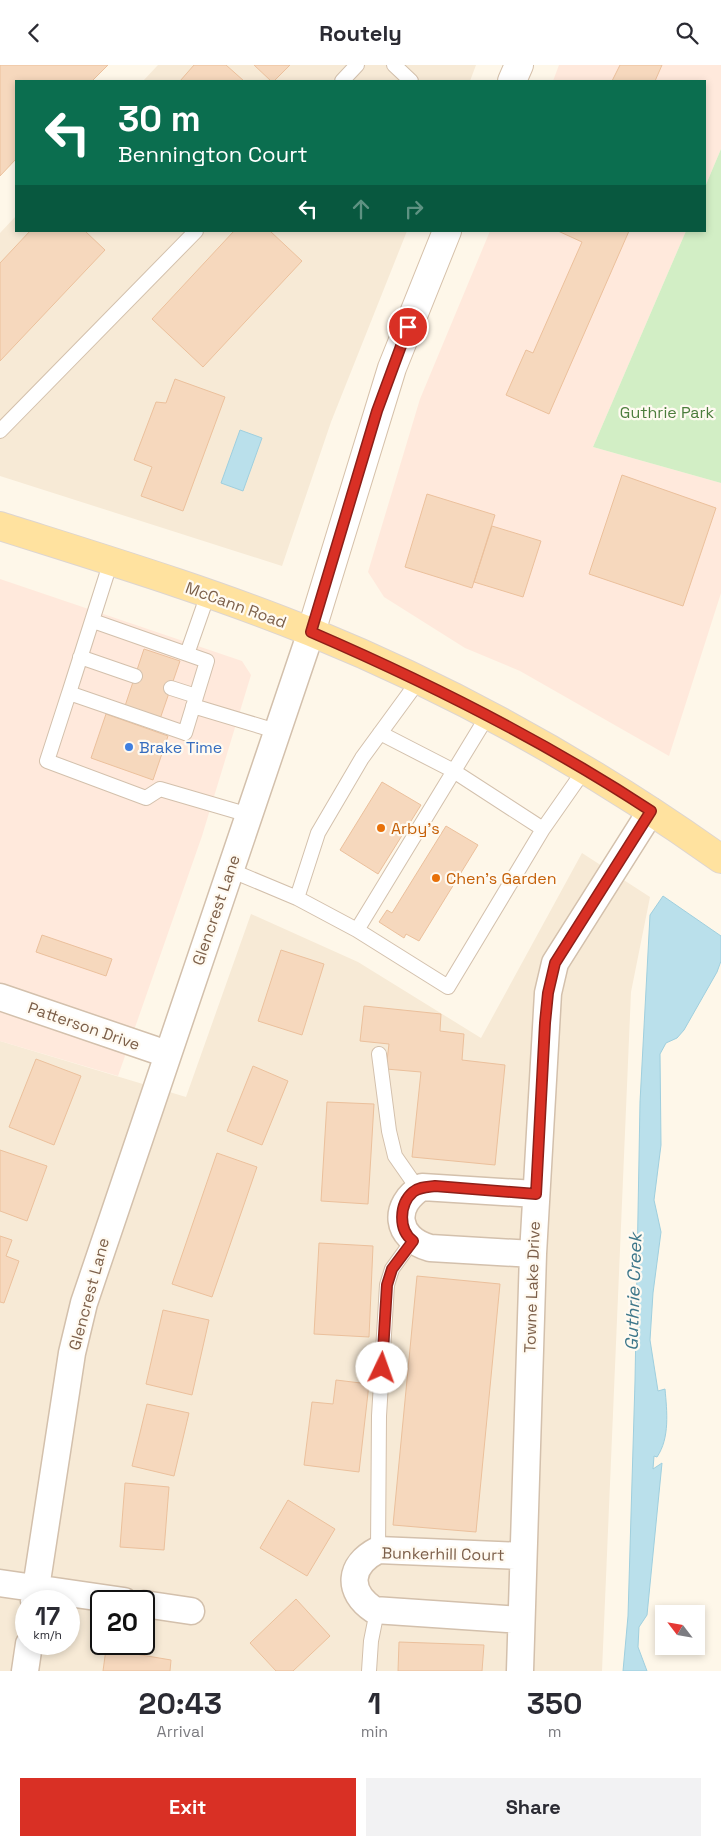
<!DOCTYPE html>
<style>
:root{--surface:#fff;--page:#f2f2f3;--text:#2b2b33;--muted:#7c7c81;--accent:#d93025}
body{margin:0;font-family:"Space Grotesk",sans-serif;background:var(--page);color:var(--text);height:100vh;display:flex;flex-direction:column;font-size:19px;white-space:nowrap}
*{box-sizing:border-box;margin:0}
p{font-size:16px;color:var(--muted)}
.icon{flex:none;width:28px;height:28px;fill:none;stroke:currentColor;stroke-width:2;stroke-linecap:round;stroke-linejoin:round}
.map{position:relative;height:1606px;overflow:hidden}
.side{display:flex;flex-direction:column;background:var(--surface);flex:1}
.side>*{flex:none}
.banner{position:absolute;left:15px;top:15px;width:691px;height:152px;border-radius:0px;box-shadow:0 2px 8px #0003;background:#0b6e4f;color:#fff;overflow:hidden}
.needle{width:32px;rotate:301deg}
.tools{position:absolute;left:655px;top:1540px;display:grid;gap:10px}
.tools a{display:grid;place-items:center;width:50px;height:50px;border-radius:0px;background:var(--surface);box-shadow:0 2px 8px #0003;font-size:25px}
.speed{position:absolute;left:15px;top:1525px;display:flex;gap:10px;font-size:25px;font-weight:700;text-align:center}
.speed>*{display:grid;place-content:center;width:65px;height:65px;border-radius:50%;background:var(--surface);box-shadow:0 2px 8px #0003;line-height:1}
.speed small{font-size:12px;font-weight:400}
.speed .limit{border:2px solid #111;border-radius:8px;background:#fff;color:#111}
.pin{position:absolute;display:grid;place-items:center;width:42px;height:42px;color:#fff;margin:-21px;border:2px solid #fff;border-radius:50%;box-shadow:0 1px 5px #0007}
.me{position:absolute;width:55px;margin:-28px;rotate:3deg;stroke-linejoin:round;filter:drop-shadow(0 0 4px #0008)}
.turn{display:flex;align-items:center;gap:18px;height:105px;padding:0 20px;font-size:22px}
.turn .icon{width:65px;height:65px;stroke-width:2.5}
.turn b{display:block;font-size:35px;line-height:42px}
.lanes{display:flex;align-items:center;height:48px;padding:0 20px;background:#0003;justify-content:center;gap:25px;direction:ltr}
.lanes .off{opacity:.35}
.eta{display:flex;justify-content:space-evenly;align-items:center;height:85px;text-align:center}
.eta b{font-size:30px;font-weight:700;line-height:35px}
.cta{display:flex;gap:10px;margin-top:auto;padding:10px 20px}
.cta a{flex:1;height:58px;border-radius:0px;background:var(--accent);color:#fff;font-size:20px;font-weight:700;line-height:58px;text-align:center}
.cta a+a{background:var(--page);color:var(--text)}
header{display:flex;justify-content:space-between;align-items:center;height:65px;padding:0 20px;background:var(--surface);font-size:22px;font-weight:700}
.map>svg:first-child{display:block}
.residential{fill:#f7ead6;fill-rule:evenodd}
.commercial{fill:#ffe9dc}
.green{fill:#d2eec5}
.water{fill:#bae0eb;stroke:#9fcfde}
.building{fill:#f6d8bd;stroke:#ebc09c}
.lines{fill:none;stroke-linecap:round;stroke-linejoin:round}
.lane-casing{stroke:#d3c0ac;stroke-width:16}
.street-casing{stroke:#d3c0ac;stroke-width:29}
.secondary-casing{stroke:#d6c1aa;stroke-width:30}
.primary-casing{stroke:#ddd5d0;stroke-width:30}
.lane{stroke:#fff;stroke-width:14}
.street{stroke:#fff;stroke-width:26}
.secondary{stroke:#fff;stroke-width:28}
.primary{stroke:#ffe29f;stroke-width:28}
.route-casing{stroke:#8d1f18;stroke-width:12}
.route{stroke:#d93025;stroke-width:9}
.shop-dot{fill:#3f7fe0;stroke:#fffaf1;stroke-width:2}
.food-dot{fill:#e8710a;stroke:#fffaf1;stroke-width:2}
.labels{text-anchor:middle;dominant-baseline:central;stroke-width:4.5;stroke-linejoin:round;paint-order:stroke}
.park-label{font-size:16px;fill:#4b7d3c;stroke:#fffaf1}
.street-label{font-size:16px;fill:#7c5f49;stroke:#fffaf1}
.shop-label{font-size:16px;fill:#366cbe;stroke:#fffaf1;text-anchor:start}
.food-label{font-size:16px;fill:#c56008;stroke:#fffaf1;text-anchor:start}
.water-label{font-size:18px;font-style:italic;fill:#3d778a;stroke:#fffaf1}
</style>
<header><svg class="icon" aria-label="back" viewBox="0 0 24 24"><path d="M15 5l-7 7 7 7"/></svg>Routely<svg class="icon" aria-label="search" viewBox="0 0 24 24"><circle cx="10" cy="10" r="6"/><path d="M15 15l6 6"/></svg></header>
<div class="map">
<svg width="721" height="1606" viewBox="0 0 721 1606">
<rect width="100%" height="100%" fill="#fef7e9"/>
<path class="residential" d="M158,0h318l-6,16h-327z
M16,151v15h391l-76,191 -49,144 -282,-90v-243z
M582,788l68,44 -19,95 -29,679h-602v-630l186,56 65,-183 107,48 123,76zM26,1536h43v43h-43zM101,1536h43v43h-43z"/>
<path class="commercial" d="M559,0h162v84l-16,38v-106h-152z
M490,166h196l-93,216 128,36v110l-52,163 -149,-85 -55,-23 -81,-51 -16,-25 52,-173z
M0,514l242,82 9,14 -49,161 -84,240 -118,-35z"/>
<path class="green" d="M721,84v334l-128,-36 93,-216h19v-44z"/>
<path class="water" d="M240,365l22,8 -19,53 -22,-8z
M663,831l58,40v25l-4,11 -33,58 -7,8 -11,5 -6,11 1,91 -7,55 7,32 -8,61 -3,47 8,51 7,-2c2,22 5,49 -8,68l-3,-1 -1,13 9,-6 -15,152 -8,12 -1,20 9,24h-24l5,-55 7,-235 5,-279 10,-187z"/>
<path class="building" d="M0,0h108l-16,16h-76v78l-16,17z
M194,0h32l18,16h-64z
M254,0h36l-16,16h-3z
M620,0h42l-7,16h-43z
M30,166h55l20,19 -105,111v-98z
M234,166h36l32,30 -99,106 -51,-48z
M558,166h71l-80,183 -43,-19 20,-45 7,3 49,-111z
M175,314l50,18 -42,114 -42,-15 11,-29 -18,-7 22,-58 10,1z
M622,410l94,33 -33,98 -94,-32z
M427,429l68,21 -23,73 -67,-21z
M492,461l49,15 -18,56 -49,-15z
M144,584l36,12 -20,58 -35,-13z
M106,649l62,22 -15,44 -62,-22z
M382,717l39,23 -43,69 -38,-24z
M446,761l32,19 -59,96 -13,-7 -2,4 -25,-16 8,-12 5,3z
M42,870l70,24 -6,17 -70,-24z
M281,885l43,14 -22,71 -44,-14z
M364,941l77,8 -1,17 24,3 -2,26 43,5 -10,100 -83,-8 9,-85 -35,-3 3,-25 -29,-3z
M36,994l45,17 -27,69 -45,-18z
M253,1001l35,15 -26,64 -35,-14z
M327,1037l47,2 -6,100 -47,-3z
M0,1085l47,16 -20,55 -27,-10z
M217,1088l40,14 -45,130 -40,-13z
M0,1171l12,4 -6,16 13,5 -15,42 -4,-1z
M319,1178l54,3 -4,91 -55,-3z
M417,1211l83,8 -24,248 -83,-7z
M163,1245l46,10 -17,75 -46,-11z
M336,1315l33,4 -10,88 -55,-7 8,-63 21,2z
M147,1339l42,9 -15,63 -42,-10z
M125,1418l44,4 -5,63 -44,-3z
M288,1435l47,29 -28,47 -47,-28z
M296,1534l34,37 -37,35h-17l-26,-28z
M399,1577l85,3 -2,26h-84z
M106,1584l65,11 -1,11h-67z"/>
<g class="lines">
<g class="lane-casing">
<path id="lane" d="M394,0l17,16
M342,16l15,-16
M0,366l196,-200
M93,556l114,40 -22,72 -116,-40 42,-132
M187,589l21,-60
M80,592l55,19
M171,623l25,8
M69,628l-22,68 99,37 14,-9 89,26
M193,641l83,25
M380,668l72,37 91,59 42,-60
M230,805l67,28 21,-65 44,-75 57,-78
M297,833l60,32 91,57 95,-158
M357,865l131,-215
M379,989l10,77 6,25 23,33
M378,1485l1,-134 8,-131 5,-16 21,-29
M369,1606l2,-30 6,-30"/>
</g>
<g class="street-casing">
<path id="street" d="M0,932l167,57
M533,1189l-103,-6c-35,-10 -38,-43 -8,-61l114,7
M0,1518l124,18
M34,1536l38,-248 12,-50 227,-671
M144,1539l47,7
M521,1555l-147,-10c-28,-19 -25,-45 4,-60l145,6
M25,1606l4,-27
M520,1606l13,-417 15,-261 7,-30 96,-152"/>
</g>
<g class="secondary-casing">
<path id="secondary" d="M512,16l7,-16
M311,567l81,-264 55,-137"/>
</g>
<g class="primary-casing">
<path id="primary" d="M0,461c104,33 210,65 311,106 145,59 282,136 410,227"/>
</g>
<use href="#lane" class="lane"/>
<use href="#street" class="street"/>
<use href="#secondary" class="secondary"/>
<use href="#primary" class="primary"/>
</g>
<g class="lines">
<g class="route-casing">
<path id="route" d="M382,1303l5,-83 5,-16 21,-28c-15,-11 -14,-37 0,-49 6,-5 14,-5 22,-6l101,8 9,-171 3,-30 7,-30 96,-152c-108,-71 -222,-128 -340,-179l66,-221 31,-84"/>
</g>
<use href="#route" class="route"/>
</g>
<circle class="shop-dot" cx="129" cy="682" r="5"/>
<g class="food-dot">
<circle cx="381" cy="763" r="5"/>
<circle cx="436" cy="813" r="5"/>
</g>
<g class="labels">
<g class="park-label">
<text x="667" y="347">Guthrie Park</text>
</g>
<g class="street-label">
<text transform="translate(236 540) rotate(20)">McCann Road</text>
<text transform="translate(216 845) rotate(-71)">Glencrest Lane</text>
<text transform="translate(84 961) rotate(19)">Patterson Drive</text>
<text transform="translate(532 1222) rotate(-88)">Towne Lake Drive</text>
<text transform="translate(89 1229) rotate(-75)">Glencrest Lane</text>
<text transform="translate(443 1489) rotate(1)">Bunkerhill Court</text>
</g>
<g class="shop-label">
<text x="139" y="682">Brake Time</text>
</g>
<g class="food-label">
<text x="391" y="763">Arby's</text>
<text x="446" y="813">Chen's Garden</text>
</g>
<g class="water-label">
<text transform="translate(633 1227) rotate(-88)">Guthrie Creek</text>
</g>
</g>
</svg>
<div class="tools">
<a><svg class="needle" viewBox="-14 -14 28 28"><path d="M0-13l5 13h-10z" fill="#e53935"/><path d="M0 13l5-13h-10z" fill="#7c7c81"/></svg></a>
</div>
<div class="speed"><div>17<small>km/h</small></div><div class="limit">20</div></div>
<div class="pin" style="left:408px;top:262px;background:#d93025"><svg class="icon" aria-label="arrive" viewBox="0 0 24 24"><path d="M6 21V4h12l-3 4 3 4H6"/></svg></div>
<svg class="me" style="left:382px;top:1303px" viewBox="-20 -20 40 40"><circle r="19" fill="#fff"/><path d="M0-13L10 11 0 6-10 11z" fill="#d93025"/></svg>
<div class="banner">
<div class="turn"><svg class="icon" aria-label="left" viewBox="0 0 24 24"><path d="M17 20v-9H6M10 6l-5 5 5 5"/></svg><div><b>30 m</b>Bennington Court</div></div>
<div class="lanes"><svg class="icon" aria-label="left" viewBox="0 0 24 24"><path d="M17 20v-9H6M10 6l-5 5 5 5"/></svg><svg class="icon off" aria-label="ahead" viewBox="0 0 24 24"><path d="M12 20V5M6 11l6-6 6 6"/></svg><svg class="icon off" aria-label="right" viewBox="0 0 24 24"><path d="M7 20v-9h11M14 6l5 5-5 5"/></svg></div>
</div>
</div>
<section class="side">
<div class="eta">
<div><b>20:43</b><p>Arrival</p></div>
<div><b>1</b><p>min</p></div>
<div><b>350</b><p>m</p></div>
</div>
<div class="cta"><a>Exit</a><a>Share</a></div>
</section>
